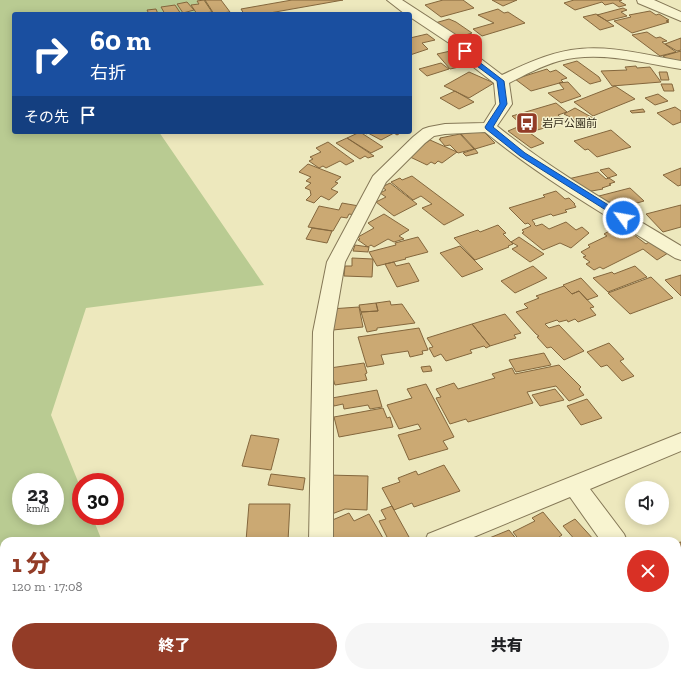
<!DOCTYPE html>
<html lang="ja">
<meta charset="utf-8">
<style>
:root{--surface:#fff;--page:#f6f6f6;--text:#202124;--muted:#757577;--accent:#933c27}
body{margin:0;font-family:"Zilla Slab","Noto Sans JP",serif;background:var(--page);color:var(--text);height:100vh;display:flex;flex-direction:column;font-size:15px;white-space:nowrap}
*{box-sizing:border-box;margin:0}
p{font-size:13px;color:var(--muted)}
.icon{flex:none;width:22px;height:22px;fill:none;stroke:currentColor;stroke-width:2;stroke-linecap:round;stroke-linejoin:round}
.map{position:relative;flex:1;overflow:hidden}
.drawer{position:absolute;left:0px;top:537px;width:681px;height:140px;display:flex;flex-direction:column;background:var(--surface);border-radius:12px 12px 0 0;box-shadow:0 2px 10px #0003}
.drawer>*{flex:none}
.banner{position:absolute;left:12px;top:12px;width:400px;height:122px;border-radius:4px;box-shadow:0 2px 10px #0003;background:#1a4fa0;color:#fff;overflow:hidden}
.tools{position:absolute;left:625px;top:481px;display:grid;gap:8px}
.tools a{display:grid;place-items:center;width:44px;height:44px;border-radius:50%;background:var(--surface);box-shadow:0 2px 10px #0003;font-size:20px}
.speed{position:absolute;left:12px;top:473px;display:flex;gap:8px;font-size:20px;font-weight:700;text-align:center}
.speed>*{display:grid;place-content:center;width:52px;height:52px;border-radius:50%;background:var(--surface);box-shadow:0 2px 10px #0003;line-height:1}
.speed small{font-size:10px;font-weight:400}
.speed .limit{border:6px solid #d22;background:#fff;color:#111}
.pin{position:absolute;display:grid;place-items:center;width:34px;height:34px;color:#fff;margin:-17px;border-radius:8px;box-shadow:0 2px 6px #0006}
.me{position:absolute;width:44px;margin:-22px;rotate:302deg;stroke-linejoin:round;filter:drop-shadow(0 0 3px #0008)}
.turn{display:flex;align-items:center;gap:14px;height:84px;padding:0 12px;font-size:18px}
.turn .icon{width:52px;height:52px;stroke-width:2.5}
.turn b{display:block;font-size:28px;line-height:34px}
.then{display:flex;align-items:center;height:38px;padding:0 12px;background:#0003;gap:8px;font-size:15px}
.round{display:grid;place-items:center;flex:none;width:42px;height:42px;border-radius:21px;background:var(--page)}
.headline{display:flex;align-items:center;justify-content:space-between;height:68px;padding:0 12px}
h1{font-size:24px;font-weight:800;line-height:30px;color:var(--accent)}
.action{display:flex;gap:8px;margin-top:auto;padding:8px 12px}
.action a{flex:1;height:46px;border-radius:24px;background:var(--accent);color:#fff;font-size:16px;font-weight:800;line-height:46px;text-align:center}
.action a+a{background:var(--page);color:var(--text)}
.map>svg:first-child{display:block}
.green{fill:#b9cb92;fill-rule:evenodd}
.building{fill:#cba973;stroke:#84673d}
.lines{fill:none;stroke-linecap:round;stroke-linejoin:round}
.minor-casing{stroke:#857857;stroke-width:2}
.minor{fill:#f8f4d0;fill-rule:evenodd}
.route{fill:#1a73e8;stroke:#114b97}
.labels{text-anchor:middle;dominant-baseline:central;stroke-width:3;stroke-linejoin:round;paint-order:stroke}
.far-poi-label{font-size:11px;fill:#342c1b;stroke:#f5f1cd;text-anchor:start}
</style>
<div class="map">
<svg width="681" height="677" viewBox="0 0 681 677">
<rect width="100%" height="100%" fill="#ede8bd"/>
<path class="green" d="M0,0h205l28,14h-219v118h145l105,153 -178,23 -35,107 30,74v27h11l10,25h-98v132h152l2,4h-158zM21,482h34v34h-34z"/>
<path class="building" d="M204,0l8,12 -15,2 -6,-9 8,-1 -2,-3z
M205,0h16l9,12 -16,2z
M292,0h51l-79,14h-20l-3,-5z
M443,0h20l11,8 -33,9 -16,-12z
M492,0h25l-14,6z
M574,0h48l-3,1 7,4 -7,2 -6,-4 -8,2 -3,-3 -27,8 -11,-7z
M187,2l7,8 -11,3 -6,-9z
M175,5l6,9h-16l-4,-7z
M623,8l4,2 -6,2 6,4 -20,5 -10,-6z
M156,9l2,5h-9l-2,-4z
M498,9l6,4 4,-1 17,11 -43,13 -9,-7 21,-6 -16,-8z
M650,11l6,4 3,-1 10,6 -3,1 3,1 -37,11 -18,-12 17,-4 -2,-2z
M596,14l11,7 7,5 -14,4 -17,-13z
M449,19l7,3 16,11 -13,4 -24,-14z
M647,32l9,6 4,-1 7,4 -5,1 14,10 -16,4 -28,-21z
M427,34l8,6 -13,3 6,6 -18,6v-17z
M681,38v12l-4,1 -12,-7z
M455,50l13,15 -18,4 -13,-15z
M681,51v12h-8l-10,-7z
M577,61l22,16 2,4 -11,3 -27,-19z
M441,63l8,6 -22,7 -8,-7z
M636,66l1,2 13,-1 11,15 -49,4 -11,-15 26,-1 -2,-3z
M547,69l3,3 6,-2 11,8 -6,2 2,2 -32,9 -16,-12z
M469,72l25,11 -25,15 -25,-12z
M659,72h8l2,8h-8z
M568,82l13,14 -20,7 -13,-10 16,-4 -5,-6z
M661,84h11l2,7h-10z
M615,86l20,13 -42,17 -19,-14z
M455,91l19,11 -15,7 -19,-11z
M658,94l10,7 -13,4 -10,-7z
M556,103l11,9 -9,3 8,7 -36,10 -18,-16z
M675,107l6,4v11l-8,3 -16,-12z
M575,108l18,10 -10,6 -19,-10z
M643,109l2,3 -13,1 -2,-2z
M520,126l24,17 -13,5 -23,-17z
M611,130l20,17 -34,10 -9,-8 -3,1 -11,-9z
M483,131l12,12 -20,6 -14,-15z
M360,132l23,15 -12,6 -24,-15z
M363,132h39l-5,3 -3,-2 -13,7 -13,-7 -1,1z
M460,134l14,15 -16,4 -8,-8 -5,1 -6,-7h2l-1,-1z
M347,138l27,18 -6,2 -3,-2 -5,3 -24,-16z
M430,140l27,12 -15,11 -4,-2 -3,3 -4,-2 -4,3 -19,-9z
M328,142l26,19 -8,4 -6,-4 -14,7 -3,-2 -4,2 -10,-7 4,-2 -3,-2 11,-5 -5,-4z
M475,149l3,4 -12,3 -3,-3z
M308,164l33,13 -6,5 3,1 -7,6 7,3 -9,8 -8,-4 -7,7 -8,-3 5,-5 -1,-5 -5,-2 6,-5 -5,-2 5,-4 -12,-5z
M609,168l8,7 -9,3 -8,-8z
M681,168v17l-3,1 -15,-11z
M598,172l8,7 3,-1 6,4 -6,2 2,1 -9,3 1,1 -17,3 -18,-13z
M412,176l52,39 -20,10 -22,-17 10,-4 -11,-8 -8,4 -22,-18 9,-4 2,2z
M390,183l27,21 -23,12 -18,-14 10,-5 -6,-4 6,-3 -4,-3z
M630,188l14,13 -28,8 -6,-7 -4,1 -7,-7z
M556,191l9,8 4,-1 6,6h-1l2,3 -11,3 2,2 -14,4 -2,-2 -19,6 3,4h-1l2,2 6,-2 7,5 17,-7 10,8 6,-3 7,6 -18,15 -11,-5 -17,7 -21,-17 2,-1 -2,-2 9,-4 -3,-3 -3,1 -16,-16 36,-11 -2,-2z
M342,203l17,3 -4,9 -6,-1 -2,4 -6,-1 -8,14 -25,-4 11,-21 20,4z
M681,205v22l-18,5 -17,-18z
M384,214l25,16 -10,6 5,3 -10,3 -6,-3 -14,8 -3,-2 -3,2 -10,-7 2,-1 -2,-2 16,-9 -6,-5z
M498,225l8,8 -3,1 10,10 -5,2 1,1 -34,13 -21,-22 24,-8 2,2z
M617,226l6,4 2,-2 21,16 5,-3 17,12 -11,7 -14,-11 -40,20 -3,-2 -6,3 -8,-6 4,-2 -7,-5 3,-1 -5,-4 9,-5 -2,-2 19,-9 -3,-2z
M312,228l20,3 -5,12 -21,-4z
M418,237l10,15 -23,6 1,1 -29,7 -8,-14 27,-7 -1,-2z
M519,237l25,17 -14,8 -18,-13 6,-3 -7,-4z
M355,245l14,2 -1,5 -15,-1z
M460,246l23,23 -21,8 -22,-24z
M352,258l21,1 -1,18 -28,-1 1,-10h7z
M394,262l2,4 13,-3 10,18 -22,6 -12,-23z
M533,266l14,12 -32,15 -14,-12z
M635,266l12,11 -39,15 -15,-14 19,-6 2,2z
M681,275v21l-16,-16z
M651,277l22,21 -43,16 -22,-21z
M581,278l17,18 -11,4 -8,-9 -7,3 -9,-9z
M564,286l8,8 7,-3 15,16 -4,1 6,7 -18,7 -3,-3 -7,3 -1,-2 -8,2 -2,-2 -12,4 4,4 10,-3 25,26 -20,9 -13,-13 -4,1 -10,-11 2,-1 -3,-2 -20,-22 12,-4 -4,-4 15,-6 -3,-2z
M390,301l1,4 11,-1 13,19 -38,5v2l-10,2 -6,-20 17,-1 -2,-8z
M376,303l2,8 -17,1 -2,-7z
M359,307l4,20 -30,3 -3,-21z
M505,314l16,19 -7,2 2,3 -26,8 -18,-22z
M472,324l18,22 -4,2 -2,-2 -14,4 2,3 -26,8 -5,-7 -7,3 -5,-9 4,-1 -6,-9z
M419,328l9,22 -6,1 1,3 -13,3 -2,-6 -27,4 3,9 -17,3 -9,-30z
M609,343l15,16 -4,2 14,15 -12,5 -15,-16 -6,2 -14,-15z
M544,353l7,12 -35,7 -7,-12z
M364,363l3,10 -2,1 2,6 -32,5 -5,-17z
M559,365l22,22 -2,2 5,6 -15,6 -13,-15 -29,6 6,11 -65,19 -2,-3 -16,5 -14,-26 5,-1 -5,-8 18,-6 4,6 37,-11 -3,-4 20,-6 3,6z
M430,366l2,5 -9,1 -2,-5z
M426,384l28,53 -11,4 5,8 -39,11 -11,-25 23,-6 -3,-5 -19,5 -12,-24 25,-7 -5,-9z
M555,389l9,11 -24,6 -8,-11z
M377,390l5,17 -12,2 -2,-4 -24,4 -1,-5 -9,2 -2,-8z
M587,399l15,19 -21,7 -14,-19z
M383,408l4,10 3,-1 3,10 -54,10 -5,-20z
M251,435l28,4 -8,31 -29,-4z
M444,465l16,26 -46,16 -2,-4 -18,7 -12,-22 18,-6 -2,-4 18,-7 2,4z
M271,474l34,4 -2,12 -35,-5z
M327,475l41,1 -1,34 -22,-1 -21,8z
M249,504h41l-2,37h-42z
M392,506l2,4 15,27 -9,4h-11l-10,-20 7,-2 -5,-9z
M543,512l19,23 -3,2 3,4h-42l-7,-9 22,-11 -3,-3z
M349,513l5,8 15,-7 14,24 -3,3h-54l-3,-17z
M575,519l20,22h-19l-13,-15z
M509,530l9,11h-36z
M681,542v49l-4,2v-50z
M228,673h22l5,4h-30z
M350,673h54l-7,4h-45z
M469,673h26l4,4h-34z
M511,673h53l1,2 -3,2h-49z
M576,673h26l-8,4h-15z"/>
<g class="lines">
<g class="minor-casing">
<path id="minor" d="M387,0h15l60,39 15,17 25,19c23,-11 45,-21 69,-25 37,-6 74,5 110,11v8c-39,-6 -82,-19 -122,-8 -18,5 -34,14 -50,22l3,21 -15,22c57,46 121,82 184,120v14l-6,-2c-65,-40 -131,-78 -190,-126l-40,2 -11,2 -9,7 -39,39 -41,80 -12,70v209h-24l4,-209 14,-70 46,-86 40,-39 10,-8 6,-2 16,-3 39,-1 12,-19 -2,-21 -27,-21 -15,-17 -42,-28v-3h-5z
M637,0h17l27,12v9l-43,-18z
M681,433v18l-91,38 34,45 3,7h-26l-31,-44 -106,44h-39l3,-7z
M677,612l4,1v28l-4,-1z
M681,644v26l-4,2v-26z
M296,673h28v4h-28z
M625,673h34l-2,4h-34z"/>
</g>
<use href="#minor" class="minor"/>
</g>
<path class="route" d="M462,49h5l7,9 30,23 3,23 -14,23 32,26 101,63v3h-6l-100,-63 -34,-27 -1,-2 15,-23 -3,-23 -27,-20 -9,-10z"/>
<defs>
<g id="bus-square" transform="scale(1.15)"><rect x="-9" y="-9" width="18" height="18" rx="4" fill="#933c27" stroke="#f5f1cd"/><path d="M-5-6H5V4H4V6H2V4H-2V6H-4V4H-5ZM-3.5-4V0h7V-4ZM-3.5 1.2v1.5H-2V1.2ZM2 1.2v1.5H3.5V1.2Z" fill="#fff"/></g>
</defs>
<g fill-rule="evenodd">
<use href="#bus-square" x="527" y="123"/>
</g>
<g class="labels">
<g class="far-poi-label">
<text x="542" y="123">岩戸公園前</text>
</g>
</g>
</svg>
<div class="tools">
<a><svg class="icon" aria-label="sound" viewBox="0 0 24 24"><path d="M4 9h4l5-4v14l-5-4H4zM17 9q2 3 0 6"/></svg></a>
</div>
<div class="speed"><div>23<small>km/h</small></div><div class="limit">30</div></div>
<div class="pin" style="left:465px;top:51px;background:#d93025"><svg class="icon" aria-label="arrive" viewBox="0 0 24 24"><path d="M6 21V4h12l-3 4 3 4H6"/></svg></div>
<svg class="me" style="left:623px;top:218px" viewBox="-20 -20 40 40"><circle r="17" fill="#1a73e8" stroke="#fff" stroke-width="3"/><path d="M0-11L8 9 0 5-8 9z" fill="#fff"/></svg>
<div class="banner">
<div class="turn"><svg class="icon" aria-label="right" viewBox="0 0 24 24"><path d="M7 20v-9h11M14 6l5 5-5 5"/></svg><div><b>60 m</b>右折</div></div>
<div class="then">その先<svg class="icon" aria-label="arrive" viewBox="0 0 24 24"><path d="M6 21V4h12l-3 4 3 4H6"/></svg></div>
</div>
<section class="drawer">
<div class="headline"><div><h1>1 分</h1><p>120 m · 17:08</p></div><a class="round" style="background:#d93025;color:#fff"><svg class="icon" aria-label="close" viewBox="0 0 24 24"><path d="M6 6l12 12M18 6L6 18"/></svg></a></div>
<div class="action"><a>終了</a><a>共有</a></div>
</section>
</div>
